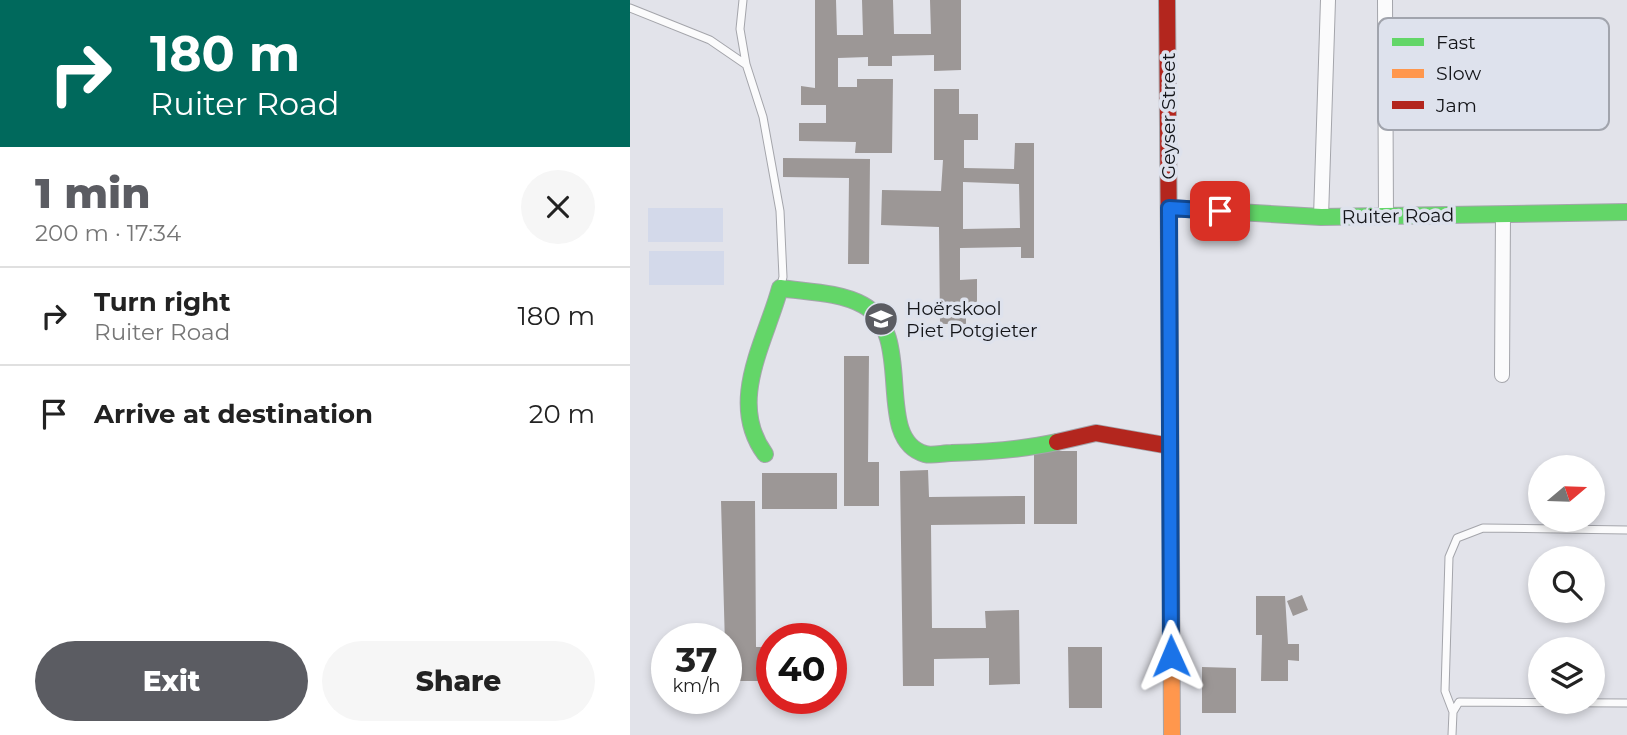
<!DOCTYPE html>
<meta charset="utf-8">
<style>
:root{--surface:#fff;--page:#f6f6f6;--text:#222;--muted:#767676;--line:#e0e0e0;--accent:#5b5c62}
body{margin:0;font-family:Montserrat,sans-serif;background:var(--page);color:var(--text);height:100vh;display:flex;flex-direction:column;font-size:26px;white-space:nowrap}
*{box-sizing:border-box;margin:0}
p{font-size:23px;color:var(--muted)}
.icon{flex:none;width:38px;height:38px;fill:none;stroke:currentColor;stroke-width:2;stroke-linecap:round;stroke-linejoin:round}
.map{position:relative;flex:1;overflow:hidden}
.sheet{display:flex;flex-direction:column;background:var(--surface);width:630px}
.sheet>*{flex:none}
.banner{background:#00695c;color:#fff;overflow:hidden}
.needle{width:46px;rotate:71deg}
.buttons{position:absolute;left:898px;top:455px;display:grid;gap:14px}
.buttons a{display:grid;place-items:center;width:77px;height:77px;border-radius:50%;background:var(--surface);box-shadow:0 4px 10px #0003;font-size:35px}
.speed{position:absolute;left:21px;top:623px;display:flex;gap:14px;font-size:35px;font-weight:700;text-align:center}
.speed>*{display:grid;place-content:center;width:91px;height:91px;border-radius:50%;background:var(--surface);box-shadow:0 4px 10px #0003;line-height:1}
.speed small{font-size:18px;font-weight:400}
.speed .limit{border:10px solid #d22;background:#fff;color:#111}
.pin{position:absolute;display:grid;place-items:center;width:60px;height:60px;color:#fff;margin:-30px;border-radius:14px;box-shadow:0 4px 10px #0006}
.me{position:absolute;width:77px;margin:-38px;rotate:359deg;stroke-linejoin:round;filter:drop-shadow(0 0 5px #0008)}
.turn{display:flex;align-items:center;gap:24px;height:147px;padding:0 35px;font-size:32px}
.turn .icon{width:91px;height:91px;stroke-width:2.5}
.turn b{display:block;font-size:49px;line-height:60px}
.round{display:grid;place-items:center;flex:none;width:74px;height:74px;border-radius:37px;background:var(--page)}
.overview{display:flex;align-items:center;justify-content:space-between;height:119px;padding:0 35px}
h1{font-size:42px;font-weight:800;line-height:52px;color:var(--accent)}
.button{display:flex;gap:14px;margin-top:auto;padding:14px 35px}
.button a{flex:1;height:80px;border-radius:42px;background:var(--accent);color:#fff;font-size:28px;font-weight:800;line-height:80px;text-align:center}
.button a+a{background:var(--page);color:var(--text)}
ul{padding:0;list-style:none}
li{display:flex;align-items:center;gap:21px;height:98px;padding:0 35px;border-top:2px solid var(--line)}
li div{flex:1}
li b{display:block;font-size:26px}
li em{font-style:normal}
main{display:flex;flex:1;min-height:0}
.map>svg:first-child{display:block}
.green{fill:#d3d9ea}
.building{fill:#9c9796;fill-rule:evenodd}
.lines{fill:none;stroke-linecap:round;stroke-linejoin:round}
.lane-casing{stroke:#a4a5ab;stroke-width:9}
.street-casing{stroke:#a4a5ab;stroke-width:16}
.fast-casing{stroke:#a4a5ab;stroke-width:18}
.slow-casing{stroke:#a4a5ab;stroke-width:18}
.jam-casing{stroke:#a4a5ab;stroke-width:18}
.lane{stroke:#fbfbfc;stroke-width:7}
.street{stroke:#fbfbfc;stroke-width:14}
.fast{stroke:#63d668;stroke-width:16}
.slow{stroke:#ff974d;stroke-width:16}
.jam{stroke:#b3261e;stroke-width:16}
.route-casing{stroke:#114b97;stroke-width:18}
.route{stroke:#1a73e8;stroke-width:12}
.labels{text-anchor:middle;dominant-baseline:central;stroke-width:7;stroke-linejoin:round;paint-order:stroke}
.street-label{font-size:19px;fill:#131418;stroke:#dee2ed}
.poi-label{font-size:19px;fill:#131418;stroke:#dee2ed;text-anchor:start}
.key{fill:#dee2ed;stroke:#a1a4ad;stroke-width:2}
.key-label{font-size:19px;fill:#131418}
</style>
<main>
<section class="sheet">
<div class="banner">
<div class="turn"><svg class="icon" aria-label="right" viewBox="0 0 24 24"><path d="M7 20v-9h11M14 6l5 5-5 5"/></svg><div><b>180 m</b>Ruiter Road</div></div>
</div>
<div class="overview"><div><h1>1 min</h1><p>200 m · 17:34</p></div><a class="round"><svg class="icon" aria-label="close" viewBox="0 0 24 24"><path d="M6 6l12 12M18 6L6 18"/></svg></a></div>
<ul>
<li><svg class="icon" aria-label="right" viewBox="0 0 24 24"><path d="M7 20v-9h11M14 6l5 5-5 5"/></svg><div><b>Turn right</b><p>Ruiter Road</p></div><em>180 m</em></li>
<li><svg class="icon" aria-label="arrive" viewBox="0 0 24 24"><path d="M6 21V4h12l-3 4 3 4H6"/></svg><div><b>Arrive at destination</b></div><em>20 m</em></li>
</ul>
<div class="button"><a>Exit</a><a>Share</a></div>
</section>
<div class="map">
<svg width="997" height="735" viewBox="0 0 997 735">
<rect width="100%" height="100%" fill="#e2e3ea"/>
<path class="green" d="M18,208h75v34h-75z
M19,251h75v34h-75z"/>
<path class="building" d="M185,0h21l1,35h26l-1,-35h31l1,34h37l-1,-34h31v70l-27,1v-16l-42,1v10h-24v-9l-30,1v29h19v-8h36l-1,74h-37l1,-11 -57,-1v-18h27v-18h-25v-19l14,2z
M304,89h25v25h19v26h-14v28l50,1 1,-26h19v115h-13v-11l-61,1v32l17,-1v24l-11,1v20h-26l-1,-97 -58,-2 1,-35 59,1 2,-31h-9zM333,182l56,2 1,44 -57,1z
M153,158l87,1 -1,105h-21l1,-86 -66,-1z
M214,356h25l-1,106h11v44h-35z
M404,451h43v73h-43z
M298,470l1,27 96,-1v28l-94,1 1,103h54l-1,-17 34,-1 1,74 -31,1v-27l-55,1v27h-31l-3,-215z
M132,473h75v36h-75z
M91,501h34l1,146h16v34h-46z
M672,595l6,15 -15,6 -6,-15z
M626,596h29l3,48h11v17l-11,-1v21h-27l1,-46h-6z
M438,647h34v61h-33z
M572,667l34,1v45h-34z"/>
<g class="lines">
<g class="lane-casing">
<path id="lane" d="M113,0l-3,29 6,35 17,53 17,94 3,66 -3,11
M0,8l80,32 35,24
M823,712l-8,-21 4,-134 8,-19 26,-10 144,2
M822,735l1,-23 6,-10 168,1"/>
</g>
<g class="street-casing">
<path id="street" d="M755,0l1,216
M691,217l7,-217
M872,375l1,-161"/>
</g>
<g class="fast-casing">
<path id="fast" d="M539,208l152,9 306,-5
M135,454c-38,-52 0,-111 15,-166 27,4 59,4 83,17 54,29 9,134 62,149 7,2 18,-1 26,-1 37,-1 70,-3 106,-11"/>
</g>
<g class="slow-casing">
<path id="slow" d="M540,380l2,355"/>
</g>
<g class="jam-casing">
<path id="jam" d="M537,0l3,380
M427,442l39,-9 74,13"/>
</g>
<use href="#lane" class="lane"/>
<use href="#street" class="street"/>
<use href="#fast" class="fast"/>
<use href="#slow" class="slow"/>
<use href="#jam" class="jam"/>
</g>
<g class="lines">
<g class="route-casing">
<path id="route" d="M541,656l-2,-448 51,3"/>
</g>
<use href="#route" class="route"/>
</g>
<defs>
<g id="school-disc" transform="scale(1.75)"><circle r="9.5" fill="#5b5c62" stroke="#dee2ed"/><path d="M0-5L7-2L0 1L-7-2ZM-4 1L0 2.5L4 1V4Q0 6-4 4Z" fill="#fff"/></g>
</defs>
<g fill-rule="evenodd">
<use href="#school-disc" x="251" y="319"/>
</g>
<g class="labels">
<g class="street-label">
<text transform="translate(538 116) rotate(-90)">Geyser Street</text>
<text transform="translate(768 216) rotate(-1)">Ruiter Road</text>
</g>
<g class="poi-label">
<text x="276" y="308">Hoërskool<tspan x="276" dy="22">Piet Potgieter</tspan></text>
</g>
</g>
<rect x="748" y="18" width="231" height="112" rx="10" class="key"/>
<rect x="762" y="38" width="32" height="8" fill="#63d668"/>
<rect x="762" y="69" width="32" height="9" fill="#ff974d"/>
<rect x="762" y="101" width="32" height="8" fill="#b3261e"/>
<g class="key-label">
<text x="806" y="49">Fast</text>
<text x="806" y="80">Slow</text>
<text x="806" y="112">Jam</text>
</g>
</svg>
<div class="buttons">
<a><svg class="needle" viewBox="-14 -14 28 28"><path d="M0-13l5 13h-10z" fill="#e53935"/><path d="M0 13l5-13h-10z" fill="#767676"/></svg></a>
<a><svg class="icon" aria-label="search" viewBox="0 0 24 24"><circle cx="10" cy="10" r="6"/><path d="M15 15l6 6"/></svg></a>
<a><svg class="icon" aria-label="layers" viewBox="0 0 24 24"><path d="M12 4l9 5-9 5-9-5zM3 14l9 5 9-5"/></svg></a>
</div>
<div class="speed"><div>37<small>km/h</small></div><div class="limit">40</div></div>
<div class="pin" style="left:590px;top:211px;background:#d93025"><svg class="icon" aria-label="arrive" viewBox="0 0 24 24"><path d="M6 21V4h12l-3 4 3 4H6"/></svg></div>
<svg class="me" style="left:541px;top:656px" viewBox="-20 -20 40 40"><path d="M0-17L14 15 0 8-14 15z" fill="#1a73e8" stroke="#fff" stroke-width="4"/></svg>
</div>
</main>
